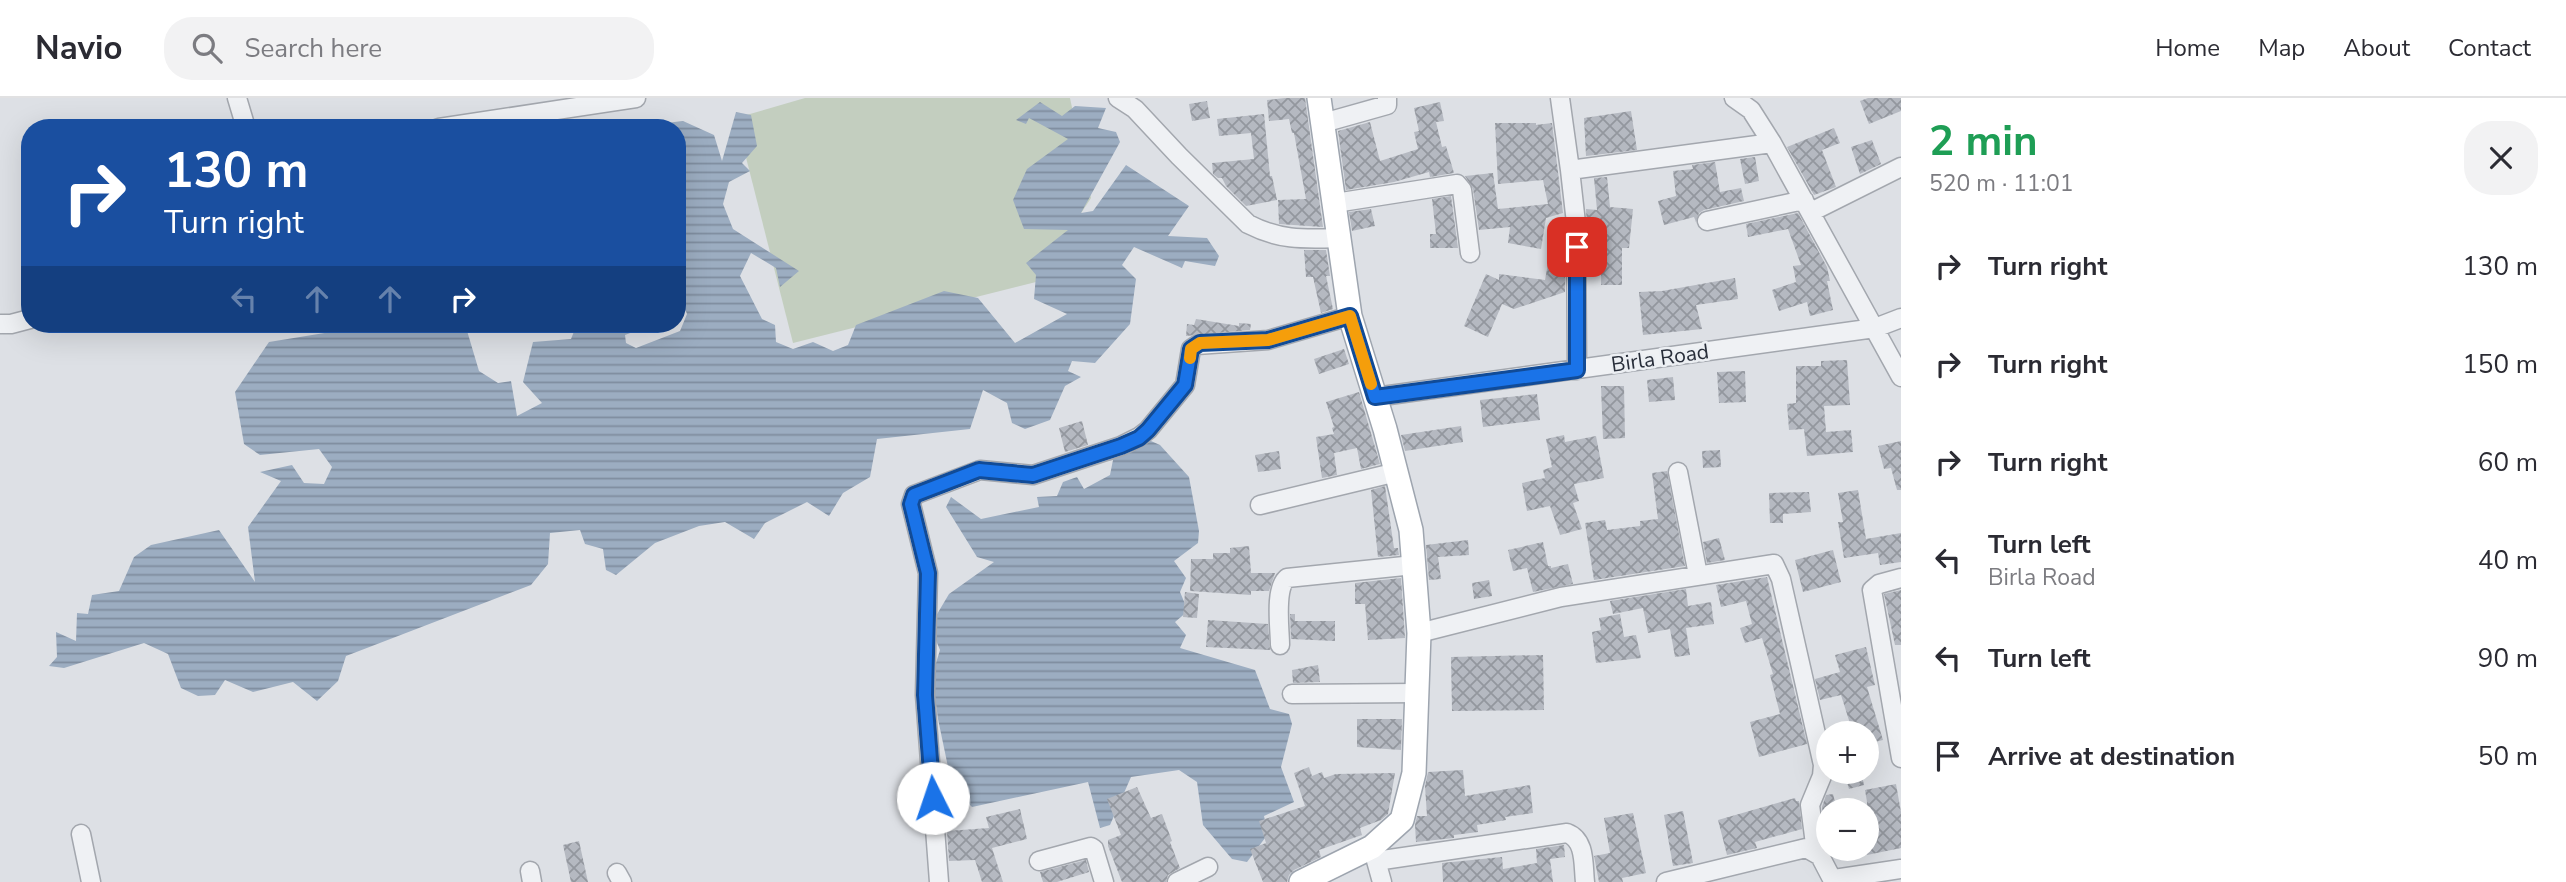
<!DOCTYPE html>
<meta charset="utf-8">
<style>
:root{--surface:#fff;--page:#f2f2f3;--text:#2b2b33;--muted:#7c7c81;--line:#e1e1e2}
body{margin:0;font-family:"Nunito Sans",sans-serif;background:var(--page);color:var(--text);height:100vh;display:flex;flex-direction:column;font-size:26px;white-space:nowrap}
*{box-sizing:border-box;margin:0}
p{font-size:23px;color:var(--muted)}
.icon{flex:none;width:38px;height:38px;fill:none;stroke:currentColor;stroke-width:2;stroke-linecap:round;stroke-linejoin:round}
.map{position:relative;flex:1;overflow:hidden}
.side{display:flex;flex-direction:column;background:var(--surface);width:665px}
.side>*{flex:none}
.hud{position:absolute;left:21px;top:21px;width:665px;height:214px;border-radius:28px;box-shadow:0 7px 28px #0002;background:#1a4fa0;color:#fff;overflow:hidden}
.buttons{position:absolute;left:1816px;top:623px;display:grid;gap:14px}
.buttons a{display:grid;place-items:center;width:63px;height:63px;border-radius:50%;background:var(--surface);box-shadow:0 7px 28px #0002;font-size:35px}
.pin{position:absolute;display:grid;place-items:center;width:60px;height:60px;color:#fff;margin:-30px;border-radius:14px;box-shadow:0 4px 10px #0006}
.me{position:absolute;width:77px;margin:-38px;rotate:356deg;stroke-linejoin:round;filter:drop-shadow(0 0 5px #0008)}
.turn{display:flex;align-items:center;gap:24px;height:147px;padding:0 28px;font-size:32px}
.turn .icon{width:91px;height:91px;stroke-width:2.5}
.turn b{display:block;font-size:49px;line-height:60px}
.lanes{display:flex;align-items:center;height:66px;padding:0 28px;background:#0003;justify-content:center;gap:35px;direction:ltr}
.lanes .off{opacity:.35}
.round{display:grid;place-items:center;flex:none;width:74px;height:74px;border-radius:28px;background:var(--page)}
.overview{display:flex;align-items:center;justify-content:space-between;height:119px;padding:0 28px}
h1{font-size:42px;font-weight:700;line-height:52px;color:#1e9e55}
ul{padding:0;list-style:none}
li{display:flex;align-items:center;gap:21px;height:98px;padding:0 28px}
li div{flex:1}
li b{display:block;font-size:26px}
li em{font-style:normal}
header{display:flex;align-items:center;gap:42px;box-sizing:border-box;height:98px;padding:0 35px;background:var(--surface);border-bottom:2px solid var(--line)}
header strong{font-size:33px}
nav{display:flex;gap:38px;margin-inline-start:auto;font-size:24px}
.search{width:490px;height:63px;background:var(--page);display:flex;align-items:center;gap:18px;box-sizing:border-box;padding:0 24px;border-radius:28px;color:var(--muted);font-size:26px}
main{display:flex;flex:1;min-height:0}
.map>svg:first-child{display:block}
.garden{fill:#c3cebf}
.water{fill:url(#water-rules)}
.building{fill:url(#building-cross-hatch)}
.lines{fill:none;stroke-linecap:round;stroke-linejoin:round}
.minor-casing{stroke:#a3a7ae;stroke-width:21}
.major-casing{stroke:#9ea5af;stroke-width:26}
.minor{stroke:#eff1f4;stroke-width:18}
.major{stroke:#fff;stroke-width:23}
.route-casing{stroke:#114b97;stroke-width:18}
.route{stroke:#1a73e8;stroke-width:12}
.slow{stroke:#f59e0b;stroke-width:12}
.labels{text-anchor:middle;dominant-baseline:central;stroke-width:5;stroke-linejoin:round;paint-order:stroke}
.street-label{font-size:21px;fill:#282e3a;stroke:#eceff3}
</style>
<header>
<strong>Navio</strong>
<div class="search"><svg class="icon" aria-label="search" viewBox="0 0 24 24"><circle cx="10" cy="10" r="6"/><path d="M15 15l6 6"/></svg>Search here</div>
<nav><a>Home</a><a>Map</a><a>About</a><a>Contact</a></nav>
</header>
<main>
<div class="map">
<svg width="1901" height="784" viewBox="0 0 1901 784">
<defs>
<pattern id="water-rules" width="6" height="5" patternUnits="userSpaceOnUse" patternTransform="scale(1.75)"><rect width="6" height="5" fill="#9cadc1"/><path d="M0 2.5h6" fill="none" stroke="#7f8d9e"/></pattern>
<pattern id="building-cross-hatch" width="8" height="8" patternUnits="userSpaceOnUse" patternTransform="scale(1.75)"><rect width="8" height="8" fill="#b5b9c1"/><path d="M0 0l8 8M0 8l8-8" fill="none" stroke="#93979e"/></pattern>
</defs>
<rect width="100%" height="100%" fill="#dde0e5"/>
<path class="garden" d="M805,0h265l21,100 -55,84 -243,61 -57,-225z"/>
<path class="water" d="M1040,4l22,14 13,-10 31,2 -8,20 18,4 4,10 -39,71 12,-2 33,-46 63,41 -21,30 39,2 12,18 -4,10 -30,-5 -3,7 -48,-21 -12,18 14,14 -6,45 -35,39 -23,-2 -4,10 13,6 -16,9 -15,34 -25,9 -13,-6 -5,-20 -24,-13 -13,39 -93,10 -7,38 -27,16 -14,23 -22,-14 -42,21 -11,16 -29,-17 -26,4 -44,17 -39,32 -10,-5 -3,-21 -18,-5 -5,-14 -30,3 -2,31 -17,21 -185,71 -8,25 -21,20 -24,-19 -40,10 -28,-12 -10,15 -17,1 -17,-8 -13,-34 -24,-11 -80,25 -15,-2 8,-9 -1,-25 20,9 1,-28 11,1 4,-19 27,-4 15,-34 17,-12 68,-15 36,52 -7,-55 33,-46 -21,-9 32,-7 12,18 20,1 8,-17 -13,-18 -59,6 -16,-11 -9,-52 34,-50 74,-12 10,-6h15l10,9 7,-9h80l14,47 19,12 13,-2 6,35 25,-13 -19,-21 10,-40 38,-3 6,-15h77l-29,11 1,8 10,5 44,-17 7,-17 -10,-26v-160l-37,-2 43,-5 31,14 8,26 14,-49 15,3 6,31 -15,17 8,8 -21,11 -6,22 10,25 66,42 -19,16 -4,-19 -25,-15 -11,23 22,43 13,6 1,17 17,7 20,-7 20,9 15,-6 8,-20 88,-34 34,7 37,45 52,-29 -33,-15 2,-24 -10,-12 42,-33 -44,-1 -11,-29 14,-31 41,-30 -39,-21 -3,6 -10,-4z
M1133,335l27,12 29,32 10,54 -1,12 -24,18 12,17 -6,14 8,19 -13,11 11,13 -6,13 75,22 15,39 19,5 3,10 -11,43 13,35 -30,14 4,18 -21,28 -15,-3 -29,-34 -6,-43 -18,-12 -48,7 -21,48 -10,3 -12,-46 -116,25 -20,-21 -14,-67 -6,-43 8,-26 -10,-24 19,-32 45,-32 -17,-5 -31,-50 5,-10 30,22 58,-12 -2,-10 20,-1 6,-14 14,-5 7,12 26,-14 3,-15 -21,3z"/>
<path class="building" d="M1285,0h20l18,129 -44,-3 -1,-24 28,-1 -12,-66h-2l-3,-14 -20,2 -2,-21z
M1868,0h33v13l-32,13 -9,-23z
M1207,3l3,17 -18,3 -3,-17z
M1440,4l4,19 -8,1 6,25 4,-1 8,27 -24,4 -1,-5 -35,10 -48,8 -8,-59 32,-9 10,39 38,-12 -4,-17 5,-1 -5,-23z
M1631,13l6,39 -51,6 -2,-38z
M1264,16l6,62h2l5,24 -31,6 -20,-20 -4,-8h-4l-5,-4 -1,-11 42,-4 -3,-26 -32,3 -2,-17z
M1495,25h41v2l16,-2 11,90 -17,5 -5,31 -33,-6 2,-16 -31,3 -6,-41 -8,-13 28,-3 5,36 50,-5 -5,-24 -45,4z
M1834,30l6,15 -18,7 14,37 -22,8 -27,-48z
M1872,42l9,24 -21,10 -9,-27z
M1755,59l4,24 -14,3 -5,-25z
M1715,64l5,30 21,-4 3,13 -40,9 -5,3 -3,9 -2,-5 -30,8 -6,-24 18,-5 -3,-25 20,-2 -1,-4z
M1607,79l3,30 23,2 -4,39h-7v37h-21l1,-53 -15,-2 -1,-21 11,1 -3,-32z
M1451,98l7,52h-28v-14h6l-4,-35z
M1371,111l4,17 -23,5 -3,-19z
M1798,115l29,54 3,14h-3l6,29 -23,6 -3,-14 -28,9 -7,-21 24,-8 -3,-16 8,-1 -13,-36 -40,8 -2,-13z
M1304,152h22l4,26h-4l7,33 -12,4 -8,-36h-7z
M1549,160l16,3v31l-51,17 -12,-5 -14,33 -24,-11 22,-52 13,6v-6l46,6z
M1735,180l3,21 -42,6 6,24 -59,6 -4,-43 23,-1z
M1196,221l43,7v-3l12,1 -1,6 -64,6 1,-12 7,1z
M1344,251l5,15 -30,10 -5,-15z
M1847,262l3,45 -26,1 2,26 25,-2 2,22 -46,4 -3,-27 -15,1 -2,-26 9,-1v-37h25v-5z
M1745,273l1,31 -27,1 -2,-31z
M1673,279l2,23 -26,2 -2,-22z
M1601,288h23l1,52 -22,1z
M1359,294l21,72 -19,5 -4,-21 -23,5 3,22 -15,3 -6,-41 18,-3 -2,-6 2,-1 -8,-25z
M1537,296l3,26 -57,7 -3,-27z
M1082,323l6,24 -23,7 -6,-24z
M1461,328l2,16 -58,9 -4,-16z
M1564,337l1,7 31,-6 8,42 -30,6 5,17 -6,2 9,26 -22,6 -10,-29 -23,5 -5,-28 23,-5 -2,-8 9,-3 -6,-28z
M1901,343v49h-4l-6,-22 -7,1 -6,-23z
M1720,352l1,17 -18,1 -1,-17z
M1279,353l2,18 -23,3 -3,-17z
M1667,373l18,95 -91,14 -9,-57 20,-3 2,10 33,-4v-5l18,-2 -6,-46z
M1385,388l9,62h4l1,7 -21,2 -7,-67z
M1858,392l8,49 35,-6v29l-21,3 -2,-12 -34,5 -6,-36h5l-5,-29z
M1809,394l2,20 -28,2v9h-13l-1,-30z
M1719,440l6,22 -18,3 -4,-21z
M1468,442l1,15 -31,2 3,22 -12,1 -3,-35z
M1543,444l5,24h3v2l17,-4 5,20 -40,8 -6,-24 -14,3 -5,-21z
M1249,448l2,27h24l-6,18h-18v4l-61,-4 1,-32h22v-6h17v-5z
M1833,452l8,32 -38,10 -8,-32z
M1767,479l40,167 -48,13 -9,-35 30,-8 -10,-39 3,-1 -11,-36 -17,5 -5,-15 12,-4 -6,-23 -25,6 -5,-22z
M1401,480l4,60 -37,2 -3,-36h-10v-21z
M1489,482l3,16 -18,3 -2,-16z
M1686,491l2,17 23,-4 3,22 -28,4 4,27 -15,2 -5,-28 -22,4 -5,-25 -30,6 -3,-13z
M1901,492v55h-6l-11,-51z
M1185,494l14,2 -2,24 -14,-1z
M1290,516h5v7h40v20l-44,-2z
M1620,516l4,23 12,-2 5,23 -45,5 -4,-31 9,-2 -2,-12z
M1208,522l60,4 2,26 -64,-3z
M1866,549l9,38 -8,2 16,53 -16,4v-11h-14l-12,-38 -21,5 -5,-21 25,-7 -5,-17z
M1543,557l1,55 -92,1 -1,-54z
M1318,567l2,17 -27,1 -1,-13z
M1357,621h45l-1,31 -44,-3z
M1309,669l3,9 10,-4 2,6 12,-4 59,-1 -7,41 -7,6 -21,8 2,7 -43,15 2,7 -27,13 -5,5 -2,7h-24l-13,-33 16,-6 -7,-22 46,-15 -11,-33z
M1463,672l2,26 65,-11 3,28 -28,4 1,3 -29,5 1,7 -24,3v3l-38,4 -1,-17 2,-9h10l-2,-30 3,-14z
M1844,674h17l3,13 -15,4z
M1896,686l5,28v36l-34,7v-53l-2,-12z
M1137,689l14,31 11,-4 10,27 -2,1 10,26 -12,7 -2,7h-44l-14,-36v-6l13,-5 -14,-36z
M1833,696l4,16h-8v11l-5,1 -2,-15 4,-12z
M1795,700l1,3h3l3,28 -47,13 2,6 -30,7 -9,-35z
M1020,711l7,30 -35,9 11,34h-21l-7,-22 -26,1 -2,-30 42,-3 -3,-11z
M1683,713l10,52 -20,3 -9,-51z
M1633,715l13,60 -24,5 1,4h-24l-5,-26 16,-3 -6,-35z
M579,743l9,41h-17l-8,-37z
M1564,747l1,12 -15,2 3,23h-110l-1,-19 60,-6 1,12 34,-6 -1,-14z
M1086,762l3,12 -32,10h-14l-3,-10z"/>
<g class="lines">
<g class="minor-casing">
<path id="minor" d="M237,0l9,30
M1118,0l17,11 44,47 69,68c33,17 57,15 93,14
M1560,0l10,72
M1734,0l17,12 21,33 129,234
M1323,25l64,-18v-7
M439,30l197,-30
M1335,105l122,-19 5,6 8,63
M1811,114l90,-45
M1707,123l97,-21
M0,226h11l19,-5
M1577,272l-1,-147 -6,-53 202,-27
M1375,299l500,-69 26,-10
M1678,374l20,103
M1260,407l137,-33
M1901,480l-22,6 -7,6 29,168
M1419,535l142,-36 213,-33 7,15 42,186 -1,11 -12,29 6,47
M1280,547c0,-16 -6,-56 7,-67l127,-13
M1292,596l125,-1
M81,736l10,48
M1373,752l9,32
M1039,763l52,-14 3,2 10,33
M1376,763l191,-28c19,7 16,32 18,49
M530,773l2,11
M617,775l5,9
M939,784l-14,-187 3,-122 -17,-69 3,-9 66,-25 53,5 88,-29 18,-9 9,-7 37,-45 6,-36 6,-4 71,-5 82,-24
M1177,784l31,-15
M1666,784l140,-34 14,8 11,21 3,2 67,-10"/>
</g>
<g class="major-casing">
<path id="major" d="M1301,784l71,-35 30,-27 12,-47 5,-140 -8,-103 -26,-101 -35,-113 -31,-218"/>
</g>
<use href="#minor" class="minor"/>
<use href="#major" class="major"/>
</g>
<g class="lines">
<g class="route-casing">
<path id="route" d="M933,700l-8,-103 3,-122 -17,-69 3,-9 65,-25 54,5 88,-29 18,-8 9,-8 37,-45 6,-36 9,-6 68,-3 82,-24 25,81 202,-27v-123"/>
</g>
<use href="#route" class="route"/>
<path class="slow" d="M1190,260l1,-9 9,-6 68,-3 82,-24 21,68"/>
</g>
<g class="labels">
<g class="street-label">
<text transform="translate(1660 260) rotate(-8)">Birla Road</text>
</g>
</g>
</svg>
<div class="buttons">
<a>+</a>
<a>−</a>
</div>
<div class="pin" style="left:1577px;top:149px;background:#d93025"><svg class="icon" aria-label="arrive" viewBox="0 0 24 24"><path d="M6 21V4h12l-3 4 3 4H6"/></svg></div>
<svg class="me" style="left:933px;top:700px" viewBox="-20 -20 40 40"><circle r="19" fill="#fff"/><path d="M0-13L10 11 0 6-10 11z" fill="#1a73e8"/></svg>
<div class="hud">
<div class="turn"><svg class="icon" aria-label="right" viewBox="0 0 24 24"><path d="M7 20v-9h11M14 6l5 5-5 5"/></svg><div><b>130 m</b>Turn right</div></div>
<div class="lanes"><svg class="icon off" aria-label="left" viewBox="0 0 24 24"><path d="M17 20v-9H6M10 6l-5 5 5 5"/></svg><svg class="icon off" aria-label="ahead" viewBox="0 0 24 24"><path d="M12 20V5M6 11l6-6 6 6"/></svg><svg class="icon off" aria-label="ahead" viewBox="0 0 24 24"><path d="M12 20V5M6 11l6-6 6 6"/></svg><svg class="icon" aria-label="right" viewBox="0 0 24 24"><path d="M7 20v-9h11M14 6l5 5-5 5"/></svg></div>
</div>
</div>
<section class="side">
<div class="overview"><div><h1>2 min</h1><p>520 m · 11:01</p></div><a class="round"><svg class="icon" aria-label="close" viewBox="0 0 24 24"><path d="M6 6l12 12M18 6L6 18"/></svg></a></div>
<ul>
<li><svg class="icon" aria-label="right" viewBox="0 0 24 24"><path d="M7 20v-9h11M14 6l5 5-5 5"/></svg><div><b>Turn right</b></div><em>130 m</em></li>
<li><svg class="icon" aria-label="right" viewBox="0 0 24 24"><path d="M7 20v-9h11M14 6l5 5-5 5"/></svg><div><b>Turn right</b></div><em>150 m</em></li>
<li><svg class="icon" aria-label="right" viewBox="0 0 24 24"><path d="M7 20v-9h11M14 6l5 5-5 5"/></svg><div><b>Turn right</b></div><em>60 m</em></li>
<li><svg class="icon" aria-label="left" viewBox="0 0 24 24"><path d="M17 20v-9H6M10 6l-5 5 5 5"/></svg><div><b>Turn left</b><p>Birla Road</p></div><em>40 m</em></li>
<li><svg class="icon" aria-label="left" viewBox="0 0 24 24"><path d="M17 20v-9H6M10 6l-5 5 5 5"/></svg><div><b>Turn left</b></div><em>90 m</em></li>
<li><svg class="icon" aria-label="arrive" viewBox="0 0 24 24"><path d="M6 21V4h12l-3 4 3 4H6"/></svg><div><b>Arrive at destination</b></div><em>50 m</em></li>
</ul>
</section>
</main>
